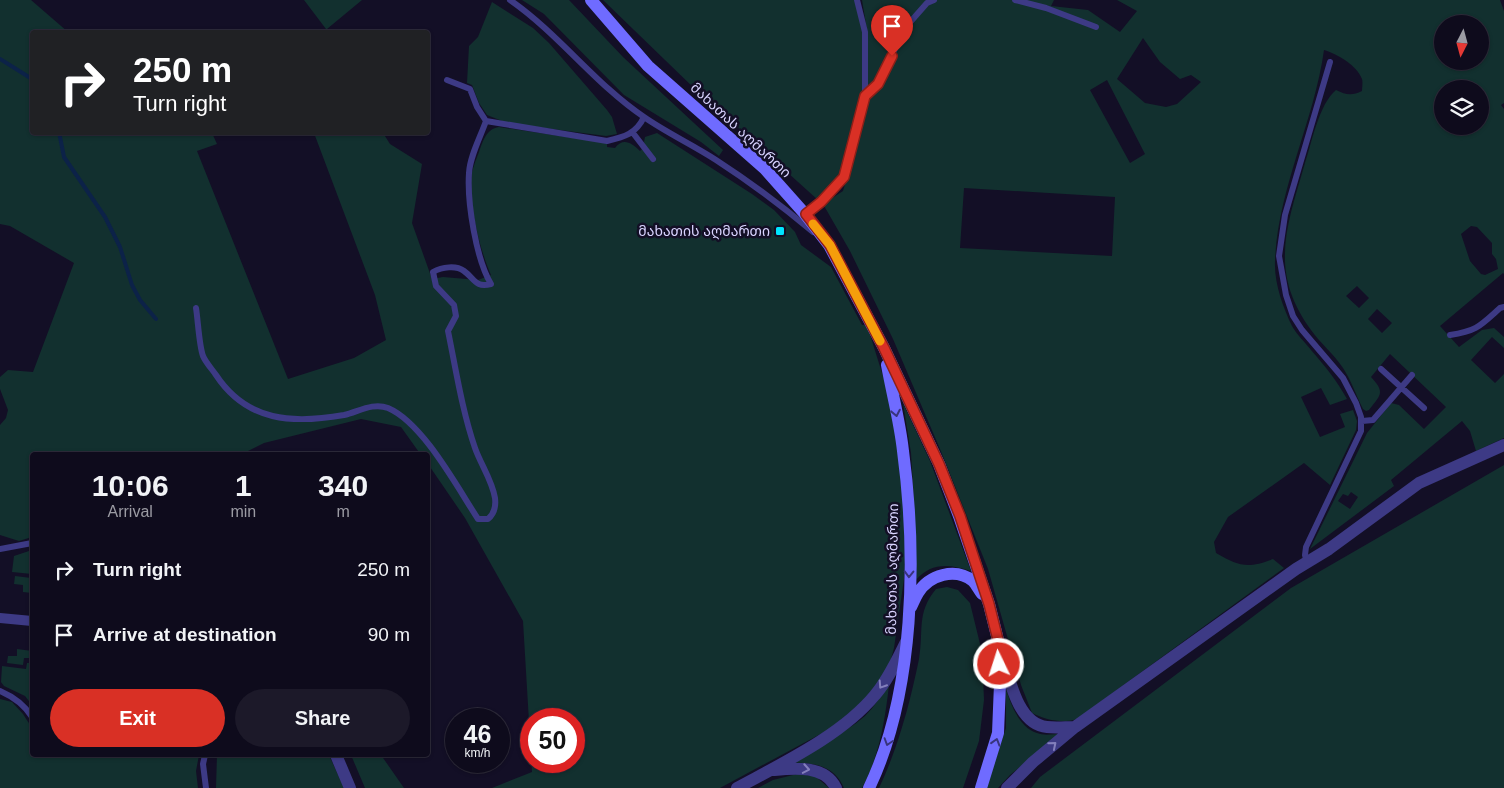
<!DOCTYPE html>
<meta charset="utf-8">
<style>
:root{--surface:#0e0b1c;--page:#1c1929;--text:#f1f3f6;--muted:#9b9ba3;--line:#2e2b3b;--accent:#d93025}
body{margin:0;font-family:Helvetica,"Noto Sans Georgian",sans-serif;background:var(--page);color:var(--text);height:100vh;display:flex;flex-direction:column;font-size:19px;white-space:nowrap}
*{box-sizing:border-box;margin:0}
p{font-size:16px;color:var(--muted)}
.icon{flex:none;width:28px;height:28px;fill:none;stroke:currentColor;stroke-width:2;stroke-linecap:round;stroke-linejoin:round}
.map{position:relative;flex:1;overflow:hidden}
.panel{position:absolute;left:30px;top:452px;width:400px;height:305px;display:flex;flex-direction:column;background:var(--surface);border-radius:5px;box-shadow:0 1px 4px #0004,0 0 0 1px var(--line)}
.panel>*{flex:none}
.top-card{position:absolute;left:30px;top:30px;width:400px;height:105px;border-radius:5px;box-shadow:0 1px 4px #0004,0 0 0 1px var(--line);background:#202124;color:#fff;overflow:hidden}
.needle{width:32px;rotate:186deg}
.fabs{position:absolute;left:1434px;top:15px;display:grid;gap:10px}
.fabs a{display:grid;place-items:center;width:55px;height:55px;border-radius:50%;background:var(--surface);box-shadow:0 1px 4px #0004,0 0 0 1px var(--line);font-size:25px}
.speed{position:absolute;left:445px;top:708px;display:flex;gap:10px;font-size:25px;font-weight:700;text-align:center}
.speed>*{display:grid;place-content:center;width:65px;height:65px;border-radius:50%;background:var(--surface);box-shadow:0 1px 4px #0004,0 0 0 1px var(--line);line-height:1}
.speed small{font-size:12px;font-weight:400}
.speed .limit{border:8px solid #d22;background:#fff;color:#111}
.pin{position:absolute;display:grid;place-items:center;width:42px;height:42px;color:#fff;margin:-51px -21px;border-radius:50% 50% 50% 0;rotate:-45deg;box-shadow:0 0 5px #0007}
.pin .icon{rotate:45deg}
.me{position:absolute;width:55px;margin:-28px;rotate:356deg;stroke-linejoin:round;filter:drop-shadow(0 0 4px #0008)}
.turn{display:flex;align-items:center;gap:18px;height:105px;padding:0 20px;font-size:22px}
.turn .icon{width:65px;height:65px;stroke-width:2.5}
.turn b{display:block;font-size:35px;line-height:42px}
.eta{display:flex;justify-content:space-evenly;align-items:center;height:85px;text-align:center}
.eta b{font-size:30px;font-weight:600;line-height:35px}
.action{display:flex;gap:10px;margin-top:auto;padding:10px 20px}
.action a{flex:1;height:58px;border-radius:30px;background:var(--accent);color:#fff;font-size:20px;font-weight:600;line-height:58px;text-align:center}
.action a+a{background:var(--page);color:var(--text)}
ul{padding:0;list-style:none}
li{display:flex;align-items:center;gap:15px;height:65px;padding:0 20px}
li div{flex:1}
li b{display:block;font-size:19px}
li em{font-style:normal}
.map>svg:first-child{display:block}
.green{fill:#12302f;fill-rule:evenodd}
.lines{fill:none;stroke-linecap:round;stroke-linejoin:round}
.stream{stroke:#0c2248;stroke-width:4}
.service{stroke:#3d3a85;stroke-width:6}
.pedestrian{stroke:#3d3a85;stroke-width:10}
.minor{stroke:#3d3a85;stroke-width:12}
.tertiary{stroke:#3d3a85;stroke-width:12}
.secondary{stroke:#6f6bff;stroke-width:12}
.oneway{stroke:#38347d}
.oneway2{stroke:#837fbc}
.route-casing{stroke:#8d1f18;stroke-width:12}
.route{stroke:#d93025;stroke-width:9}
.slow{stroke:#f59e0b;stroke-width:9}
.poi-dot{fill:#00e5ff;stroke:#130f26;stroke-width:2}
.labels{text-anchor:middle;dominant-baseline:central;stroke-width:5;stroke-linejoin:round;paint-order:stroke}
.street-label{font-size:14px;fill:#d9d4ff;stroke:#130f26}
.poi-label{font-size:14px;fill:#d9d4ff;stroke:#130f26;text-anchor:end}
</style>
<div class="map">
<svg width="1504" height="788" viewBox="0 0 1504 788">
<rect width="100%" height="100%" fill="#130f26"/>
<path class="green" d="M0,0h31l37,32h-36v100l180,1 5,11 -20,7 91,228 66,-21 32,-18 -11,-45 -61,-162h69l7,11 32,20 -10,59 20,56 11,-2 35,3 13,-5c-11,-24 -22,-71 -20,-97 1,-9 5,-18 8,-26 4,-11 7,-23 20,-25l108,16v4l8,1c8,-11 17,-5 25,3l5,-5 -1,-4 1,-5 12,-4 95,61 22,16 21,22 6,13 30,22 31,58h5l20,64 14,60 5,92 -2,38 -10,69 -6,22 -14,23 -46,37 -108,58h-228l40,-16 -9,-151 -58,-103 -37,-54v-9h-7l-20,-28 -40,-8 -97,24 -24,12h-208v82l-13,4 -19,-6v-110l6,-7 2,-8 -8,-21v-12l8,-7 25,2 41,-109 -64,-37 -10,-2zM531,719h43v42h-43z
M304,0h58l-35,29 1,3h-7l5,-3z
M522,0h47l54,57 100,93 -4,6 -18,-14 -77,-47 -80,-81z
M603,0h252l8,33v63l-13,53 -14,36 -18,15 -122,-110z
M862,0h192l-3,6 37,4 32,22 17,-21 -20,-11h383l4,11v92l-3,2 3,4v165l-1,-1 -63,53 19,21 23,-17 12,-2 10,9v11l-12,-11 -21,23 24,23 9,-9v64l-28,13 -6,-20 -8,-10 -71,59 3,6 -84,63 57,-116 24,-30 8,2 25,24 22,-22 -56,-53 -19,23c15,16 9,18 -2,33l-3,1 -3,-2c-7,-14 -12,-29 -20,-41 -9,-14 -23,-25 -32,-38 -43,-59 -24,-104 -6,-167 7,-21 14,-59 31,-73 10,5 16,6 26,1 0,-3 1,-9 0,-12 -5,-14 -25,-25 -38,-29 -10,72 -46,138 -49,211 -1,22 8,46 17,65 5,9 13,16 19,24 14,16 26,31 36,49l-17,6 -9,-17 -20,9 19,40 25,-10 -5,-13 13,-4 4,11 -1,9 -26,55 -26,-22 -76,54 -14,25 2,11c23,13 31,16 57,6l11,9 -207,151c-14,5 -31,1 -45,-6l-11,-28 -33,-116 -48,-120 -47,-110 -43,-88 -27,-47 20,-13 19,-66 5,-34v-61zM1442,24h38v37h-38zM1143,38l17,24 20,17 11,-4 10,7 -24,22 -11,3 -21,-4 -28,-24zM1107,80l38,74 -15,9 -40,-73zM1442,89h38v37h-38zM964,188l151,9 -3,59 -152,-8zM1471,226l6,1 15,16v11l4,5 2,10 -13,6 -4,-1 -11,-13 -9,-27zM1357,286l12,12 -10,10 -13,-12zM1377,309l15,14 -10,10 -14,-14zM1351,492l7,5 -8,12 -12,-8 5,-7 5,2z
M492,2l41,26 16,15 58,67 5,7 5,17 -11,2 -99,-13 -20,-8 -8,-12 -7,-18 -5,-2 2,-37 9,-9z
M903,403l27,58 41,110c-22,-7 -40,-9 -56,10v-62l-4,-66z
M1504,465v323h-473l9,-11 251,-189z
M32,550v24l-20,-2 2,-16z
M15,576l16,2 -1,7h2v8l-9,-1v-7l-9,-1z
M947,587l11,3 12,13 12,49 2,48 -5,41 -16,47h-84c19,-40 31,-85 40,-129 5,-28 -3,-46 17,-70z
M17,649l15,2v7h-8l-1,7 -16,-2 1,-7h9z
M27,663h5v42l-7,-9 -21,-10 -3,-4 1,-16 24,3z
M889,685c-4,36 -10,72 -27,103h-18c-10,-25 -36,-26 -60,-25 27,-14 58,-27 81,-47 9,-9 16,-20 24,-31z
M1006,689c5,16 13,38 31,44 7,3 16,1 23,1l-50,41 -12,13h-12l20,-60z
M0,699l12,3 11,12 9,14v27h167l-3,16 2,17h-198z
M217,755h112l15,33h-128z
M351,755h30l23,33h-39z
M797,774l18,2 14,12h-71l15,-8z"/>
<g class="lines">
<path class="stream" d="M0,59l32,20
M59,132l5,25 41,60 15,30 12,38 8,15 16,19"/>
<path class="service" d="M510,0c49,34 85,84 134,117 23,16 49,28 72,43 34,22 66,46 97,72
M1015,0l31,8 50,19
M865,96l13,-12 27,-56 22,-25 7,-3
M486,121l121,20c17,-4 29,-7 37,-24
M633,133l20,26
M805,214l16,-12 23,-25 21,-81v-64l-8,-32
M196,308c2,12 3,37 7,48 3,7 9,13 13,19 31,47 77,49 128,40 14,-3 29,-13 44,-7 35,15 69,79 90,111h10c6,-5 8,-13 7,-21 -3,-18 -14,-33 -20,-50 -13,-38 -19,-78 -27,-117l8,-15 -2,-11 -18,-19 -3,-14c9,-5 23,-7 31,-1 11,8 11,17 27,13 -15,-25 -24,-82 -22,-111 1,-17 11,-35 17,-52l-9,-14 -7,-18 -23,-9
M1450,335c27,-4 30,-9 50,-27l4,-1
M1381,369l43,39
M1362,421l11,-1 39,-45
M0,549l32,-6
M1307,563l-2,-8 1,-8 55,-116v-14l-5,-14 -13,-25 -41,-48 -9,-14 -7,-21 -7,-39 6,-41 45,-153
M0,691c14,6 24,13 32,26
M205,755l-2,9 3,24"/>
<path class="pedestrian" d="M0,618l32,3"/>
<path class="minor" d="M336,755l14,33
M774,770c21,-2 51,-5 62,18
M737,788c46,-25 105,-53 138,-93 13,-15 22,-35 31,-53"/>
<path class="tertiary" d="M1001,651c8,24 15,73 46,76 9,1 19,0 28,0
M1007,788l26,-26 42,-35 221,-158 33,-20 90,-66 85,-38"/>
<path class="secondary" d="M591,0l57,66 117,103 40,45 24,31 55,103 55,116 20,52 30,88 10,40 1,40 -2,49 -17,55
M911,607c2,-4 4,-9 7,-14 11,-18 37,-26 55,-12 3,3 6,9 9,13
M869,788c46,-96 48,-232 34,-337 -3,-29 -11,-58 -16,-86"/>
</g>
<defs><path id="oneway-chevron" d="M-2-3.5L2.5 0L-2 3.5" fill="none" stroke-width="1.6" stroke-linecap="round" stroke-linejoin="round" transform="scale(1.25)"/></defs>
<g class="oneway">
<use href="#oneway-chevron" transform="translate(896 413) rotate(79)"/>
<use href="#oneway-chevron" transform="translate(909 574) rotate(91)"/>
<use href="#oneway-chevron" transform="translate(888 742) rotate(108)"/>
<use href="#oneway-chevron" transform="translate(996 742) rotate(-73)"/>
</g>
<g class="oneway2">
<use href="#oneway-chevron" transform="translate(882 685) rotate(123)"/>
<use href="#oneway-chevron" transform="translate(1053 745) rotate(-40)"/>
<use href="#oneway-chevron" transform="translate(806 769) rotate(10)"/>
</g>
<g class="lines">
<g class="route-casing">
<path id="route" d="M892,56l-14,28 -13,12 -21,81 -23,25 -15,12 24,31 54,103 55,116 21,52 29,88 10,40v20"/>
</g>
<use href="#route" class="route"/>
<path class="slow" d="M813,224l17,21 50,96"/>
</g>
<rect class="poi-dot" x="775" y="226" width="10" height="10" rx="2.5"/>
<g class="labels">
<g class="street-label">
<text transform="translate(741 130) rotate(43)">მახათას აღმართი</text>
<text transform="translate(892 569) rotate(-89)">მახათას აღმართი</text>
</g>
<g class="poi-label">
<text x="770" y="231">მახათის აღმართი</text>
</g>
</g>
</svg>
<div class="fabs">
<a><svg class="needle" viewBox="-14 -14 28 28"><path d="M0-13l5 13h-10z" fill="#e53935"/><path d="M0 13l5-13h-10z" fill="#9b9ba3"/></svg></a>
<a><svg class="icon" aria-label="layers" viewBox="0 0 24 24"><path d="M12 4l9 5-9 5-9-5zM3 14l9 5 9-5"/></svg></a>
</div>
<div class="speed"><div>46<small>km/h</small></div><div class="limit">50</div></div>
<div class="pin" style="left:892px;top:56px;background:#d93025"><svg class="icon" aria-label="arrive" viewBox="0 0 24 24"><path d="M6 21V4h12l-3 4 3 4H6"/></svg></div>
<svg class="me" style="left:999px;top:664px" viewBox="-20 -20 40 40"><circle r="17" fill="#d93025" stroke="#fff" stroke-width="3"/><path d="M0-11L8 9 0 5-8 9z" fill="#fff"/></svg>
<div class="top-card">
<div class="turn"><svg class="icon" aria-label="right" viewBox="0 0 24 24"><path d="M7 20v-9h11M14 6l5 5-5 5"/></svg><div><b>250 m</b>Turn right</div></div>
</div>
<section class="panel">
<div class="eta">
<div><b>10:06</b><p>Arrival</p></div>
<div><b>1</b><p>min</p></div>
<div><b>340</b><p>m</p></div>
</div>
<ul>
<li><svg class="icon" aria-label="right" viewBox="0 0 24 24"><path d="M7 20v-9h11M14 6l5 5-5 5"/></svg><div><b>Turn right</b></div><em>250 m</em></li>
<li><svg class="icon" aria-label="arrive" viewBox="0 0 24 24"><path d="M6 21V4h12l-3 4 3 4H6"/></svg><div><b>Arrive at destination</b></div><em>90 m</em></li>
</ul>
<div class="action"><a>Exit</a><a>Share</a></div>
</section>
</div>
